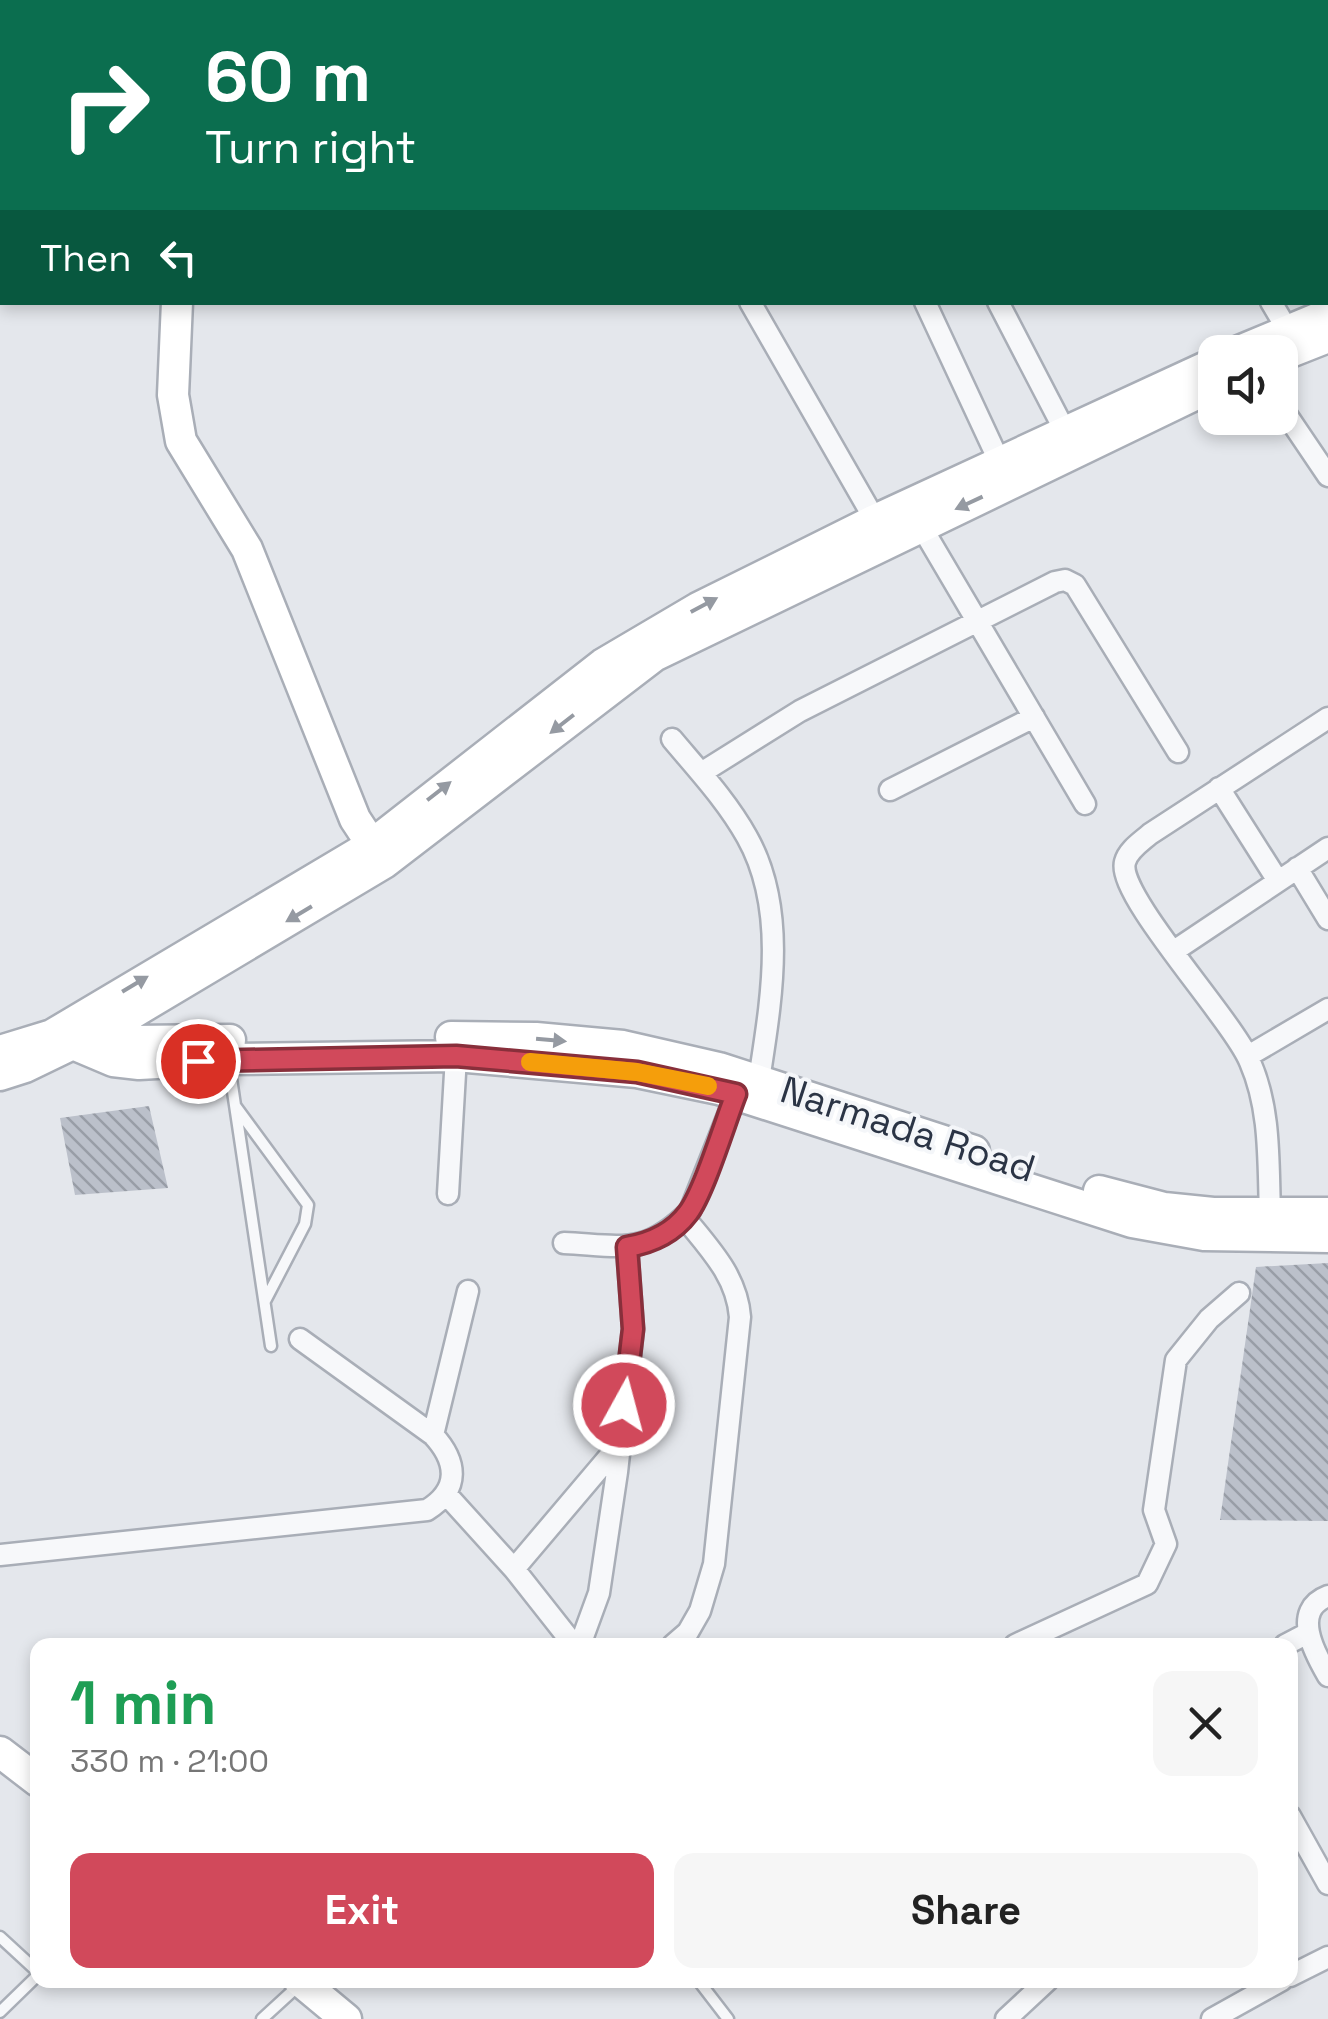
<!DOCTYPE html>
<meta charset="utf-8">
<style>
:root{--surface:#fff;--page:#f6f6f6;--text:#222;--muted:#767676;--accent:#d1495b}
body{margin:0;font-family:"Space Grotesk",sans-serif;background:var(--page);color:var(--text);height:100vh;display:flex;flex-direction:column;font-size:38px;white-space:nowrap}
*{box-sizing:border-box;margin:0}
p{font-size:32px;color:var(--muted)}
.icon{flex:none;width:55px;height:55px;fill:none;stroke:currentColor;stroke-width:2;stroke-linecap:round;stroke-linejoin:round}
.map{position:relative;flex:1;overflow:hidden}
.sheet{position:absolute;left:30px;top:1638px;width:1268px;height:350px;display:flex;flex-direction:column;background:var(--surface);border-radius:20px;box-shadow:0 5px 15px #0003}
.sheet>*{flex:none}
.top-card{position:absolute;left:0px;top:0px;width:1330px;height:305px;box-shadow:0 5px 15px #0003;background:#0b6e4f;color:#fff;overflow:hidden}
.fabs{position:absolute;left:1198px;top:335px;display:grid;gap:20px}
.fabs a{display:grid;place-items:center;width:100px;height:100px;border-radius:20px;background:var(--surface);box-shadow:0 5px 15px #0003;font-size:50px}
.pin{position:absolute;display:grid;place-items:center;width:85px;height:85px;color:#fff;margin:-42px;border:5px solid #fff;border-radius:50%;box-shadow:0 2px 10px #0007}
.me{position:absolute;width:110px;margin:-55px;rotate:7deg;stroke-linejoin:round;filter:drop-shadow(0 0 8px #0008)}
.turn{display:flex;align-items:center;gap:35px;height:210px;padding:0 40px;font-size:45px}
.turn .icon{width:130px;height:130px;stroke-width:2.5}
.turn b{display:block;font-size:70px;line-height:85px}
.then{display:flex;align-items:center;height:95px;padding:0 40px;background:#0003;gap:20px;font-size:38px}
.round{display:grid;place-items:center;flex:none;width:105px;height:105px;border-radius:20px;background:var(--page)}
.summary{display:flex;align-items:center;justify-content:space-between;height:170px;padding:0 40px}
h1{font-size:60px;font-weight:600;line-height:75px;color:#1e9e55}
.cta{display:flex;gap:20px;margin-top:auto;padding:20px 40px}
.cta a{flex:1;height:115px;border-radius:20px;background:var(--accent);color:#fff;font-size:40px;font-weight:600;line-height:115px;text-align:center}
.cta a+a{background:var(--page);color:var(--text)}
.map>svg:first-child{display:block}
.building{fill:url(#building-back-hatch)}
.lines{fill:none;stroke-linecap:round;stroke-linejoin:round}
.lane-casing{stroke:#a9aeb7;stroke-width:15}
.street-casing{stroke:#a9aeb7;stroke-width:25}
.secondary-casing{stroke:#a9aeb7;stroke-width:35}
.lane{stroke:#f7f8fa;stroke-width:10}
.street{stroke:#f7f8fa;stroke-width:20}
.secondary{stroke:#fff;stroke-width:30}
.oneway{fill:#959aa2}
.route-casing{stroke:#882f3b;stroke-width:25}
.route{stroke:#d1495b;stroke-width:18}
.slow{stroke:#f59e0b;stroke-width:18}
.labels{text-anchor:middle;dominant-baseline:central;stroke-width:8;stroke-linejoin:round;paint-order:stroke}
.street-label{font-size:38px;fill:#2b3445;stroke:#f4f6f9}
</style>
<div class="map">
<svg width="1328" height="2019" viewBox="0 0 1328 2019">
<defs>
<pattern id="building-back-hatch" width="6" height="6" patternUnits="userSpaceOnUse" patternTransform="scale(2.5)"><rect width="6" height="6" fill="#bbc0ca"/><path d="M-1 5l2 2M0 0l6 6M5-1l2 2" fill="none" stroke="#989da6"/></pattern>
</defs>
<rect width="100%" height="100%" fill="#e4e7ec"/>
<path class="building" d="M149,1106l19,82 -93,7 -15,-77z
M1328,1263v258l-108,-1 36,-253z"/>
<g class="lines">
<g class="lane-casing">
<path id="lane" d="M229,1065l42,281
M236,1107l72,98 -3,19 -40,77
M0,1937l38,35
M698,1980l30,39
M0,2012l38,-37
M262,2019l36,-33"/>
</g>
<g class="street-casing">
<path id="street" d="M58,0l1,2
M216,0l3,2
M397,0l3,2
M606,0h1
M790,0l2,2
M853,0l2,2
M1177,0l2,2
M242,2l3,-2
M1013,2l2,-2
M0,19l2,2
M750,302l125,218 46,6 164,278
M925,302l75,161
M998,302l68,131
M1271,302l16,27
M1280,405l48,71
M672,739c26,31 55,62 75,98 41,73 24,164 12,243
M701,773l99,-62 255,-129 10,-2 10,5 103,167
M1219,788l59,93
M890,790l144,-73
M1297,868l31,51
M1174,951l154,-103
M1248,1056l80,-47
M448,1194l8,-138
M1270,1213c-2,-51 1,-103 -20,-151 -17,-42 -134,-167 -125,-200 3,-12 16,-20 25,-28l178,-116
M564,1243c59,3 81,13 126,-32l46,-116
M433,1435l35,-144
M446,1494l68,75 60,76
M0,1555l427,-45c34,-21 30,-49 6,-75l-133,-96
M514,1569l105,-124
M1328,1596c-37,14 -14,56 0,80
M580,1645l19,-52 18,-121 16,-143 -6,-82
M673,1645l15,-13 12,-21 14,-47 26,-247c-3,-41 -31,-69 -56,-100
M1015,1645l132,-61 19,-40 -12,-34 22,-150 33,-41 30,-26
M1285,1645l23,-12
M1290,1816l38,68
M1290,1976l38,-19
M1006,2019l42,-39
M1212,2019l70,-39"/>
</g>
<g class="secondary-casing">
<path id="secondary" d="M0,102h2
M177,302l-4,93 8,46 66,108 108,270 27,41
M1237,352l91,-38
M1280,356l48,-19
M88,1031l42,10 100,-1
M451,1037l85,1 87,8 96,22 255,83
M61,1039l52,22 26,3 89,-5 228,-3 181,16 82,17 413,133 72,13 124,2
M0,1051l52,-16 318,-189 233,-182 95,-56 177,-88 340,-157
M0,1075l25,-8 91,-44 268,-160 270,-207 561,-271
M1099,1191l65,17 49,5h115
M0,1752l38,29
M299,1980l47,39"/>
</g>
<use href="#lane" class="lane"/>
<use href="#street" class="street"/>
<use href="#secondary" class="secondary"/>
</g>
<defs><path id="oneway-solid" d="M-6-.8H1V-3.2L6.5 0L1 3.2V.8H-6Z" transform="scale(2.5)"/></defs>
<g class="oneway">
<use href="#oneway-solid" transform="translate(969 503) rotate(155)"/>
<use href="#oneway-solid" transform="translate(704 605) rotate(-28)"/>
<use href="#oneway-solid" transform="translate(562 724) rotate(142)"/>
<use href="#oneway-solid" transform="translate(439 791) rotate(-38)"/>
<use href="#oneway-solid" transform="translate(299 914) rotate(149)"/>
<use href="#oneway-solid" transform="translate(135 984) rotate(-31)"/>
<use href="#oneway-solid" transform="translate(551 1040) rotate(5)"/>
</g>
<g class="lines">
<g class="route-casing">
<path id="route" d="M198,1061l258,-5 181,16 99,22c-11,28 -32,98 -48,119 -15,20 -37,30 -61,34l6,82 -9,76"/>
</g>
<use href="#route" class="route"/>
<path class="slow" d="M530,1062l107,10 71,14"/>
</g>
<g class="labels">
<g class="street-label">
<text transform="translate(908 1129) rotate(18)">Narmada Road</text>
</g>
</g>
</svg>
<div class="fabs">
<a><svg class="icon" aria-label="sound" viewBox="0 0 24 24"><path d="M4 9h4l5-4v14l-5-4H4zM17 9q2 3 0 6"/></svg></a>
</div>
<div class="pin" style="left:198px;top:1061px;background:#d93025"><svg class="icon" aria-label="arrive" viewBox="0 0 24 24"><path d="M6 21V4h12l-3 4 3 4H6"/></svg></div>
<svg class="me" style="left:624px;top:1405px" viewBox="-20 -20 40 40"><circle r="17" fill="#d1495b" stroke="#fff" stroke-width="3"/><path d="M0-11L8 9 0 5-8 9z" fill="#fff"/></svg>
<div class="top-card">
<div class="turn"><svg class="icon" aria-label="right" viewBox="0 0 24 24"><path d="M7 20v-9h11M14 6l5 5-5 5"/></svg><div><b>60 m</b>Turn right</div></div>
<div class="then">Then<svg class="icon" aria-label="left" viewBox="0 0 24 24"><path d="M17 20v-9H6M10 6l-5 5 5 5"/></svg></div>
</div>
<section class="sheet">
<div class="summary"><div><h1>1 min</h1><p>330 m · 21:00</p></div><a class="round"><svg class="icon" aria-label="close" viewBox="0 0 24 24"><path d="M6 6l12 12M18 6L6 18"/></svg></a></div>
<div class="cta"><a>Exit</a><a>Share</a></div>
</section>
</div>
